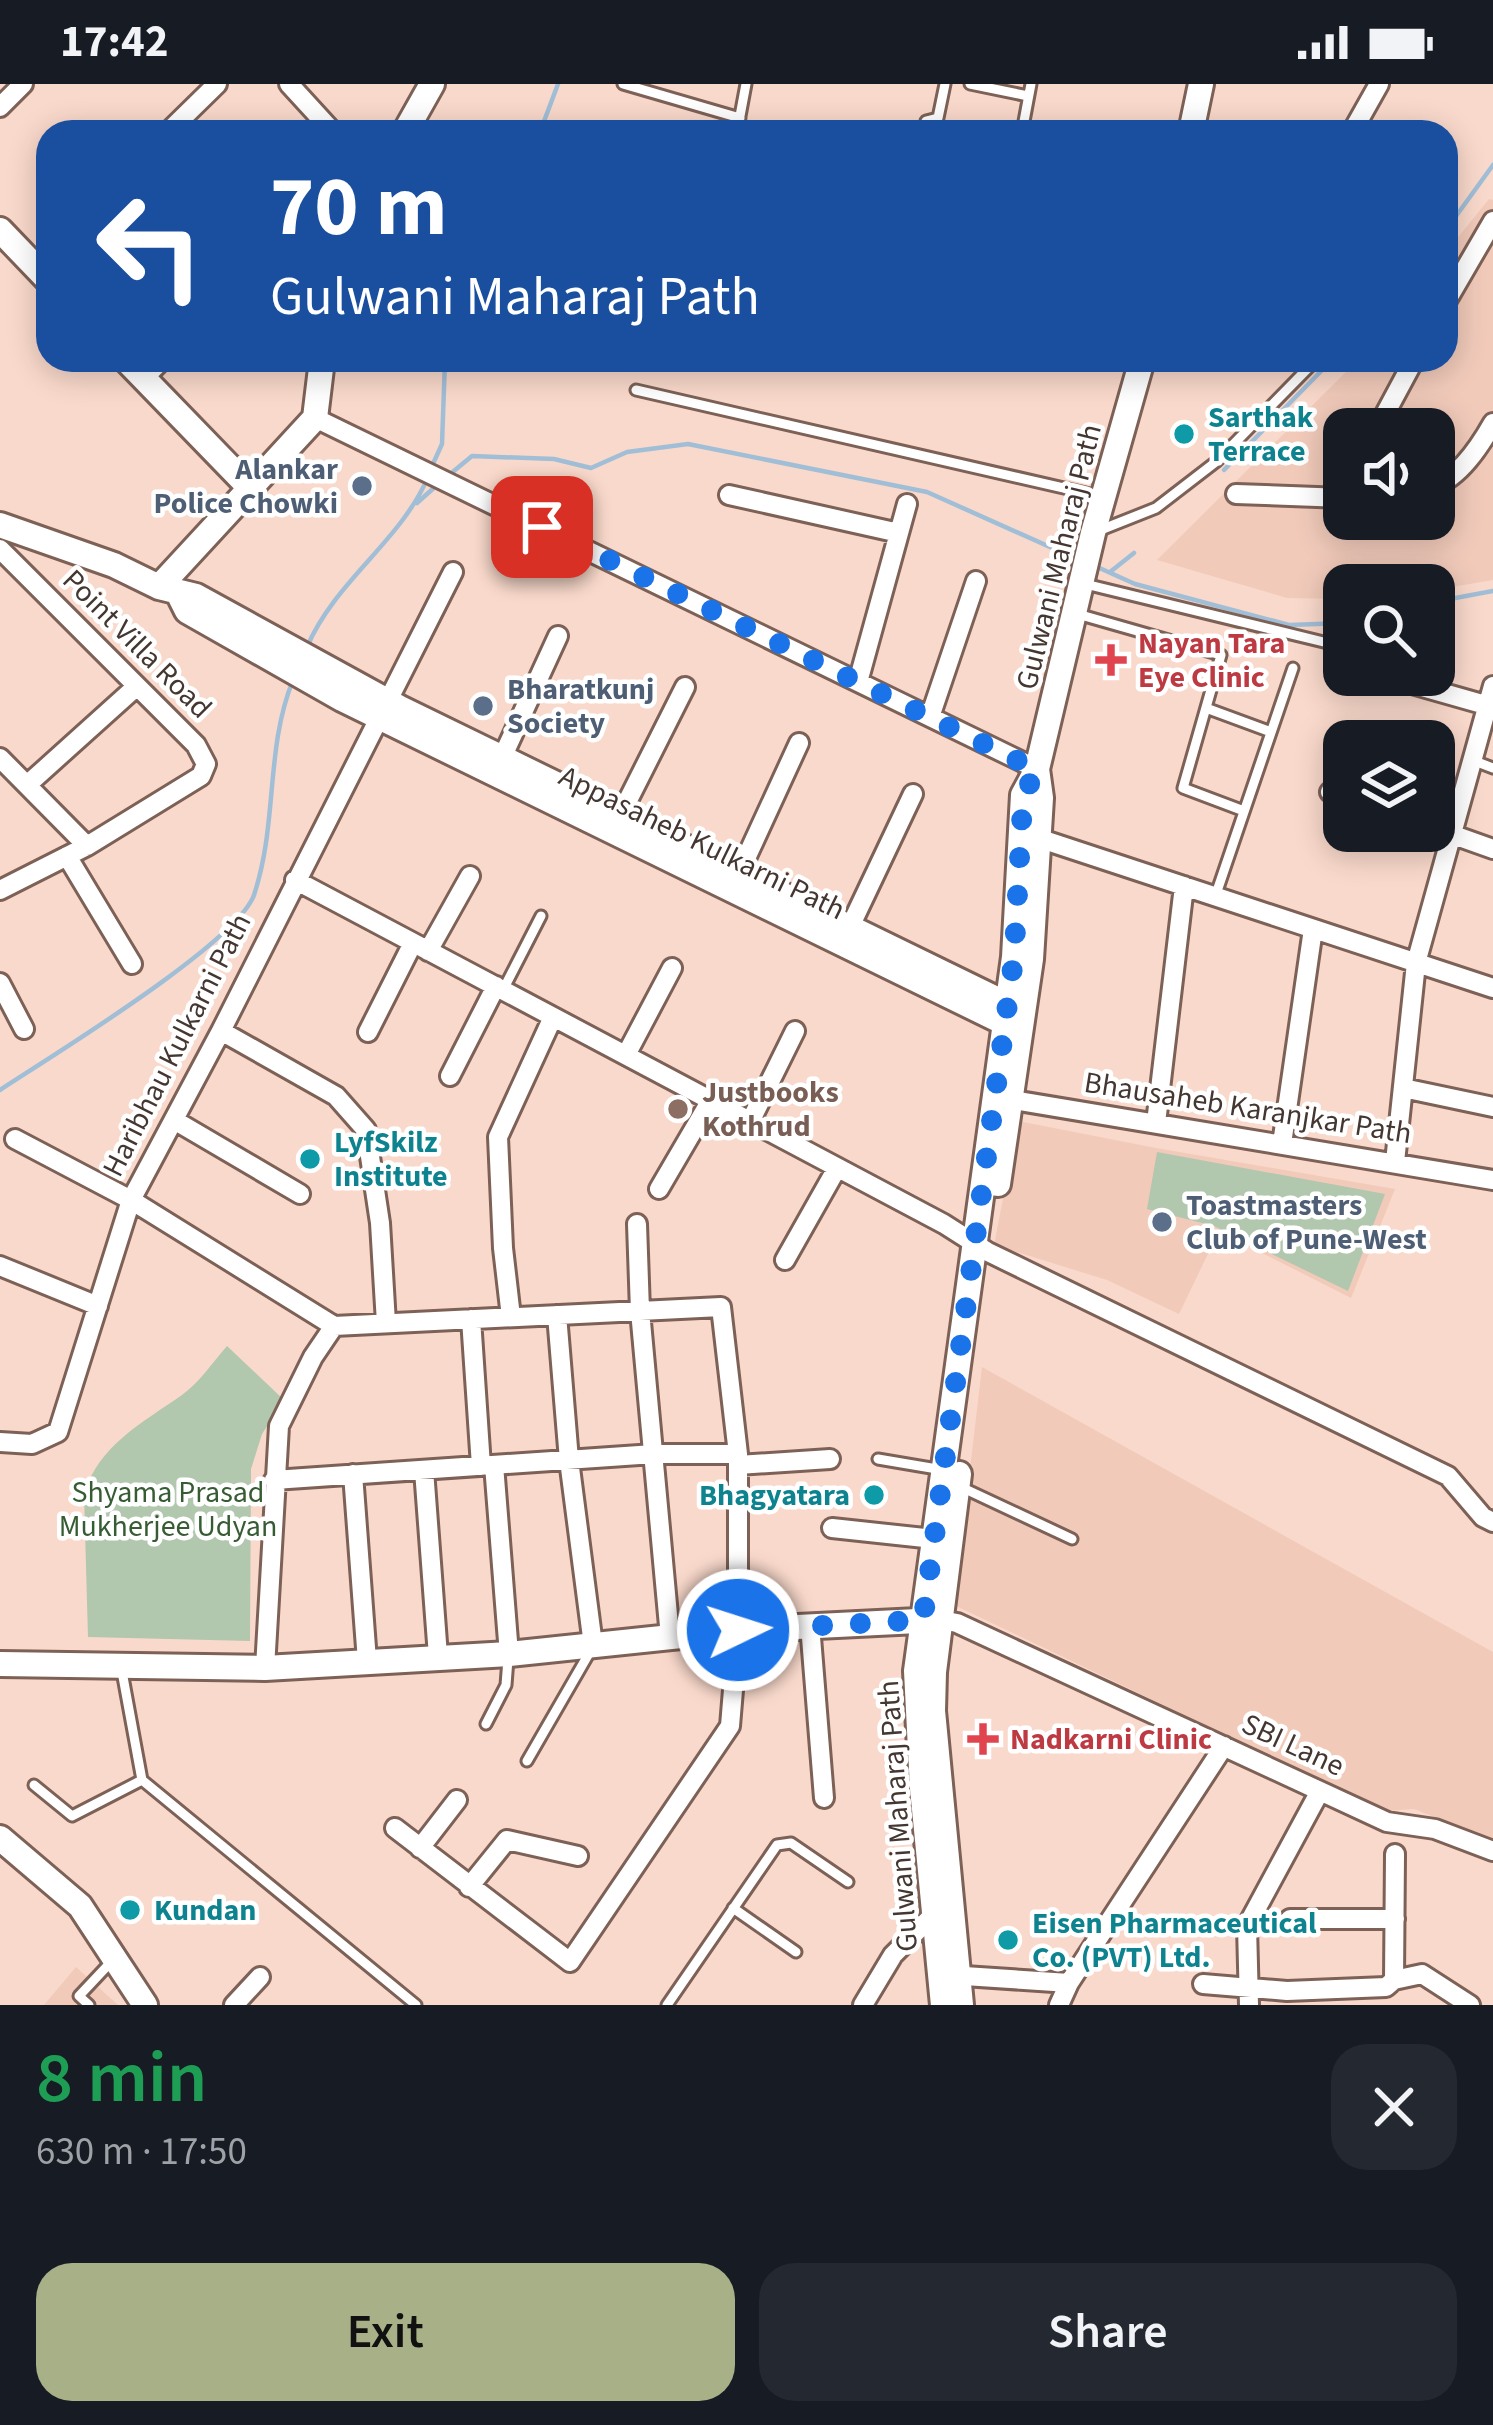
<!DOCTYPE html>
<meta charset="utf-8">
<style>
:root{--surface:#171b24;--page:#242831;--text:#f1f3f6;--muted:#9ea1a6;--accent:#a8b087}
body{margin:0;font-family:"Source Sans 3",sans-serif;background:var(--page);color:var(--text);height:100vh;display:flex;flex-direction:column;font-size:45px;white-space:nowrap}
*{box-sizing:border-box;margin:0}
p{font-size:39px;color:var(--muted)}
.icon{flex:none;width:66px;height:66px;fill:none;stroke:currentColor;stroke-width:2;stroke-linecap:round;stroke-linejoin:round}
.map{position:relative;height:1921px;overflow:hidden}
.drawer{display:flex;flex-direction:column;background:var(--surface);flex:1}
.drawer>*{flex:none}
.top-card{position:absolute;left:36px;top:36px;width:1422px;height:252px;border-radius:36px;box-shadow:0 6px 30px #0003;background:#1a4fa0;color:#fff;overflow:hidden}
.fabs{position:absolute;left:1323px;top:324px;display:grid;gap:24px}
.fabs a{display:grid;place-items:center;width:132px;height:132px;border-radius:24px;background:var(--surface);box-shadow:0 6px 30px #0003;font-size:60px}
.pin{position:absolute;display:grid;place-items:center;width:102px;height:102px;color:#fff;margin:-51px;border-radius:24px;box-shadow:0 6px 18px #0006}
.me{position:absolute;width:132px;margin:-66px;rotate:86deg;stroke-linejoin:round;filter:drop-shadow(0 0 9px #0008)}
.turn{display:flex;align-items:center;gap:42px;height:252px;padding:0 36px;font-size:54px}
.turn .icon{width:156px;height:156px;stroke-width:2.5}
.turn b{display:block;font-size:84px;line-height:102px}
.round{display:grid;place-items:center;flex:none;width:126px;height:126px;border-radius:36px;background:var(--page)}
.headline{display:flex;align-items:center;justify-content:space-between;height:204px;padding:0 36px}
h1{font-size:72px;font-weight:600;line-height:90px;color:#1e9e55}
.button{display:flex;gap:24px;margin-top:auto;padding:24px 36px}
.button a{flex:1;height:138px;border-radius:36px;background:var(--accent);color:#111;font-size:48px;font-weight:600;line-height:138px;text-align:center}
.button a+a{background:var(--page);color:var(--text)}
.status{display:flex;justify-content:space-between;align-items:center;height:84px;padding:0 60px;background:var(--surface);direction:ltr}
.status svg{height:33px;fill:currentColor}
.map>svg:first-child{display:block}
.built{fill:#f1caba;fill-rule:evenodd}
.green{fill:#b1c7ae}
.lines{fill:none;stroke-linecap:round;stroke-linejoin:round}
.stream{stroke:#a1bed7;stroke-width:4.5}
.service-casing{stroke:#7d6156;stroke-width:15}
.minor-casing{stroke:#7d6156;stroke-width:24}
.tertiary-casing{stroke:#7d6156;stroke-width:30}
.service{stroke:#fff;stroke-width:9}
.minor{stroke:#fff;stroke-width:18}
.tertiary{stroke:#fff;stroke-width:24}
.route{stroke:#1a73e8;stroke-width:21;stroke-dasharray:0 37.8}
.culture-dot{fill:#0f9aa8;stroke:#fff;stroke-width:4.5}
.service-dot{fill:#5c6f8a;stroke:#fff;stroke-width:4.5}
.health-dot{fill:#e0444e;stroke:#fff;stroke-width:4.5}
.education-dot{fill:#8d6e63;stroke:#fff;stroke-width:4.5}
.labels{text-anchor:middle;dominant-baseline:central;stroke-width:9;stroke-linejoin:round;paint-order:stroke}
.culture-label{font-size:30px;font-weight:bold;fill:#0d838f;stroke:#fff;text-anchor:start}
.service-label{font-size:30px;font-weight:bold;fill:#4e5e75;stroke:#fff;text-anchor:start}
.street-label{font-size:30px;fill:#443732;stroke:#fff}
.health-label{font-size:30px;font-weight:bold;fill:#be3a42;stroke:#fff;text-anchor:start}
.education-label{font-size:30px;font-weight:bold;fill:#785e54;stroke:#fff;text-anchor:start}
.park-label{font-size:30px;fill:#365c33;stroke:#fff}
</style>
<div class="status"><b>17:42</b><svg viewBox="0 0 49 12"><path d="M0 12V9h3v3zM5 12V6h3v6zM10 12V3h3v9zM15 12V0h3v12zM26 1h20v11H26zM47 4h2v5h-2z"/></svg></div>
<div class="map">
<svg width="1493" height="1921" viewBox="0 0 1493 1921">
<rect width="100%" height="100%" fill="#f9d9cb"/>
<path class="built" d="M1489,115l4,1v380l-59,10v-5h-90v14l-57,-1 -130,-38 201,-200h88v-108zM1344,345h90v90h-90z
M1018,1037l138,27 239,41 -44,109 -132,-67 -40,83 -72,-34 -113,-35z
M982,1283l511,285v188l-79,-31 -28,2 -432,-206z
M76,1883l42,38h-74z"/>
<path class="green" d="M1157,1068l228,42 -37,97 -134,-65 -67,-17z
M227,1262l57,54 -22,34 -11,35 -1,172 -162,-4 -4,-143c15,-49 58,-71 98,-99 17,-12 31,-33 45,-49z"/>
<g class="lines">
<path class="stream" d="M540,48l18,-48
M1446,146l47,-65
M432,382l10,-22 3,-84
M1224,386l108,-110
M449,391l23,-19 82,3 37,9 36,-16 61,-8 239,48 152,68
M417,419l19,-17
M1095,482l40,18 154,41 55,-2
M1110,488l24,-19
M1434,518l59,-11
M307,563c28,-66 94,-106 121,-170
M0,1006c50,-33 237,-147 254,-195 24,-72 11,-146 39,-215"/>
<g class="service-casing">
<path id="service" d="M623,0l117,34
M970,0l58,12
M926,37l12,-3 7,-34
M737,48l9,-48
M1022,48l9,-48
M636,306l467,107
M1098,447l58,-23 61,-47 99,-101
M1081,499l255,62
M1074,529l147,42 -38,133 61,23
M1206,624l65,24
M1472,676l21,8
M1215,813l78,-229
M503,906l38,-74
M878,1375l65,11
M963,1404l109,51
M121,1582l21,114 274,225
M486,1640l20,-39 2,-26
M527,1677l64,-111
M34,1701l38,31 70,-36
M733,1824l63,44
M89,1921l-10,-9 32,-34
M667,1921l110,-160 14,-2 57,39"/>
</g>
<g class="minor-casing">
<path id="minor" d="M289,0l44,48
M0,23l23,-23
M168,48l49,-48
M1352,48l27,-48
M1446,218l47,-81
M144,294l18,-18
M315,334l722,351
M1377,345l37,-69
M1434,402c26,-9 46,-40 59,-63
M1236,410l108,4
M729,411l170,38
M0,465l196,196 10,19 -5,12 -114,70 -87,44
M1380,591l113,32
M858,598l49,-178
M930,633l46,-136
M0,674l87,88
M502,674l56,-122
M27,701l110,-99
M1330,708l14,5
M620,732l65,-129
M1434,744l59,21
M1038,754l455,150
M67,772l65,108
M295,796l649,344 44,28 460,224 35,41 10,5
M736,796l63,-137
M849,845l64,-135
M428,867l42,-75
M0,899l24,46
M221,947l115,65 30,34 14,93 6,100
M368,948l45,-89
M626,971l46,-87
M450,992l46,-90
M1403,1004l90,19
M1001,1014l492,82
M174,1036l126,74
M750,1038l45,-91
M1156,1039l28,-237
M15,1055l116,61 203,126
M1282,1060l31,-215
M1395,1078l21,-199 77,-277
M659,1105l52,-89
M637,1140l3,87 30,326
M785,1176l52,-92
M0,1182l98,40
M557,1231l12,145 24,185
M511,1233l-8,-69 -5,-111 55,-120
M471,1235l10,147
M0,1358l32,2 26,-12 73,-232 90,-169 232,-459
M494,1381l15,189
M738,1381l92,-6
M424,1386l14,186
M353,1390l14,187
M274,1396l380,-26h84
M832,1444l102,11
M941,1536l16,3 430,199 48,7 58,22
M810,1541l14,173
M265,1584l14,-242 34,-69 21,-31 387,-19 17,147v176l-8,96 -160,236 -175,-134
M420,1764l37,-48
M469,1803l38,-47 71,16
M1290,1835h105
M949,1891l120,8 155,-237
M1394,1896l28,-6 48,31
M1203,1900l84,7 99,-4 8,-7 1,-126
M234,1921l26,-28
M863,1921l30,-50 41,-41
M1059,1921l10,-22
M1249,1921l-2,-79 73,-135"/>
</g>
<g class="tertiary-casing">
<path id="tertiary" d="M405,48l27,-48
M1191,48l10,-48
M0,146l48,50
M126,276l124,128
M0,441l114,40 45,22 37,9 204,112 621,303
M159,503l156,-169 7,-58
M178,509l9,18 155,88 671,328
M998,1100l33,-225 10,-161 -4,-29
M959,1390l-25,198 -1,39 28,294
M0,1580l265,4 244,-14 229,-24 200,-10
M0,1754l80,68 65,99
M943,1921l-21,-217 -6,-117 98,-714 9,-162 14,-26 56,-236 49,-173"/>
</g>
<use href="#service" class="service"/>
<use href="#minor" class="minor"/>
<use href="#tertiary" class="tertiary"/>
</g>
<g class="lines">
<path class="route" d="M542,443l495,243 -14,26 -9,161 -91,663 -185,10"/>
</g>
<g class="culture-dot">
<circle cx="1184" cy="350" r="12"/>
<circle cx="310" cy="1075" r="12"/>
<circle cx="874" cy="1411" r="12"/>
<circle cx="130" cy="1826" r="12"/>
<circle cx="1008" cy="1856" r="12"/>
</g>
<g class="service-dot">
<circle cx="362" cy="402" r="12"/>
<circle cx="483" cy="622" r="12"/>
<circle cx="1162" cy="1138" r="12"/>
</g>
<g class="health-dot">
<path d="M1105 558h12v12h12v12h-12v12h-12v-12h-12v-12h12z"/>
<path d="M977 1637h12v12h12v12h-12v12h-12v-12h-12v-12h12z"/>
</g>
<circle class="education-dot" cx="678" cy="1025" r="12"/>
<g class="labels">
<g class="culture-label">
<text x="1208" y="333">Sarthak<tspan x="1208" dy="34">Terrace</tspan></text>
<text x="334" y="1058">LyfSkilz<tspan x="334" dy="34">Institute</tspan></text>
<text x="850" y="1411" text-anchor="end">Bhagyatara</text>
<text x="154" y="1826">Kundan</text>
<text x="1032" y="1839">Eisen Pharmaceutical<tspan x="1032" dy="34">Co. (PVT) Ltd.</tspan></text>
</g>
<g class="service-label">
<text x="338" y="385" text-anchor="end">Alankar<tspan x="338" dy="34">Police Chowki</tspan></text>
<text x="507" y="605">Bharatkunj<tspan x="507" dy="34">Society</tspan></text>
<text x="1186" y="1121">Toastmasters<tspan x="1186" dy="34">Club of Pune-West</tspan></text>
</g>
<g class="street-label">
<text transform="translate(1059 473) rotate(-76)">Gulwani Maharaj Path</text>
<text transform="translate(137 560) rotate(45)">Point Villa Road</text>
<text transform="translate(702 759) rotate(26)">Appasaheb Kulkarni Path</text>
<text transform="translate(177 961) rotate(-63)">Haribhau Kulkarni Path</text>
<text transform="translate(1248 1024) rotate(9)">Bhausaheb Karanjkar Path</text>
<text transform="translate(1293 1661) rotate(25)">SBI Lane</text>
<text transform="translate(898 1732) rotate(-94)">Gulwani Maharaj Path</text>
</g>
<g class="health-label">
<text x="1138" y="559">Nayan Tara<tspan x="1138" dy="34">Eye Clinic</tspan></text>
<text x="1010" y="1655">Nadkarni Clinic</text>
</g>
<g class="education-label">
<text x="702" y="1008">Justbooks<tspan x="702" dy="34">Kothrud</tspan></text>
</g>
<g class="park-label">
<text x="168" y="1408">Shyama Prasad<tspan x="168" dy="34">Mukherjee Udyan</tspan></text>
</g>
</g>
</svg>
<div class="fabs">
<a><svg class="icon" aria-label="sound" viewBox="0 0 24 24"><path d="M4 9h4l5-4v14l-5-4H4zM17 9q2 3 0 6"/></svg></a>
<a><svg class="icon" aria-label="search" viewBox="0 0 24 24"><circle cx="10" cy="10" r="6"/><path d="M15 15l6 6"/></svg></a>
<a><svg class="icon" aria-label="layers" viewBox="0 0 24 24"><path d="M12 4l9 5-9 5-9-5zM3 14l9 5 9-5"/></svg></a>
</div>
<div class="pin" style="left:542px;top:443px;background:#d93025"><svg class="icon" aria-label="arrive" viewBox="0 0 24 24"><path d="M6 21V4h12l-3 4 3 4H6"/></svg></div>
<svg class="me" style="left:738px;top:1546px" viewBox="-20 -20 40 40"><circle r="17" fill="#1a73e8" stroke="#fff" stroke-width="3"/><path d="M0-11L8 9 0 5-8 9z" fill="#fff"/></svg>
<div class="top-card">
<div class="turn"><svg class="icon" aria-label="left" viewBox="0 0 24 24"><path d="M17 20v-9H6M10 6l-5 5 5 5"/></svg><div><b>70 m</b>Gulwani Maharaj Path</div></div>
</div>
</div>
<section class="drawer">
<div class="headline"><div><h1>8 min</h1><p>630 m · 17:50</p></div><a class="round"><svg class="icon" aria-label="close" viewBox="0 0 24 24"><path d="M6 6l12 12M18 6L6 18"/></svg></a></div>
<div class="button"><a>Exit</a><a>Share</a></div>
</section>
